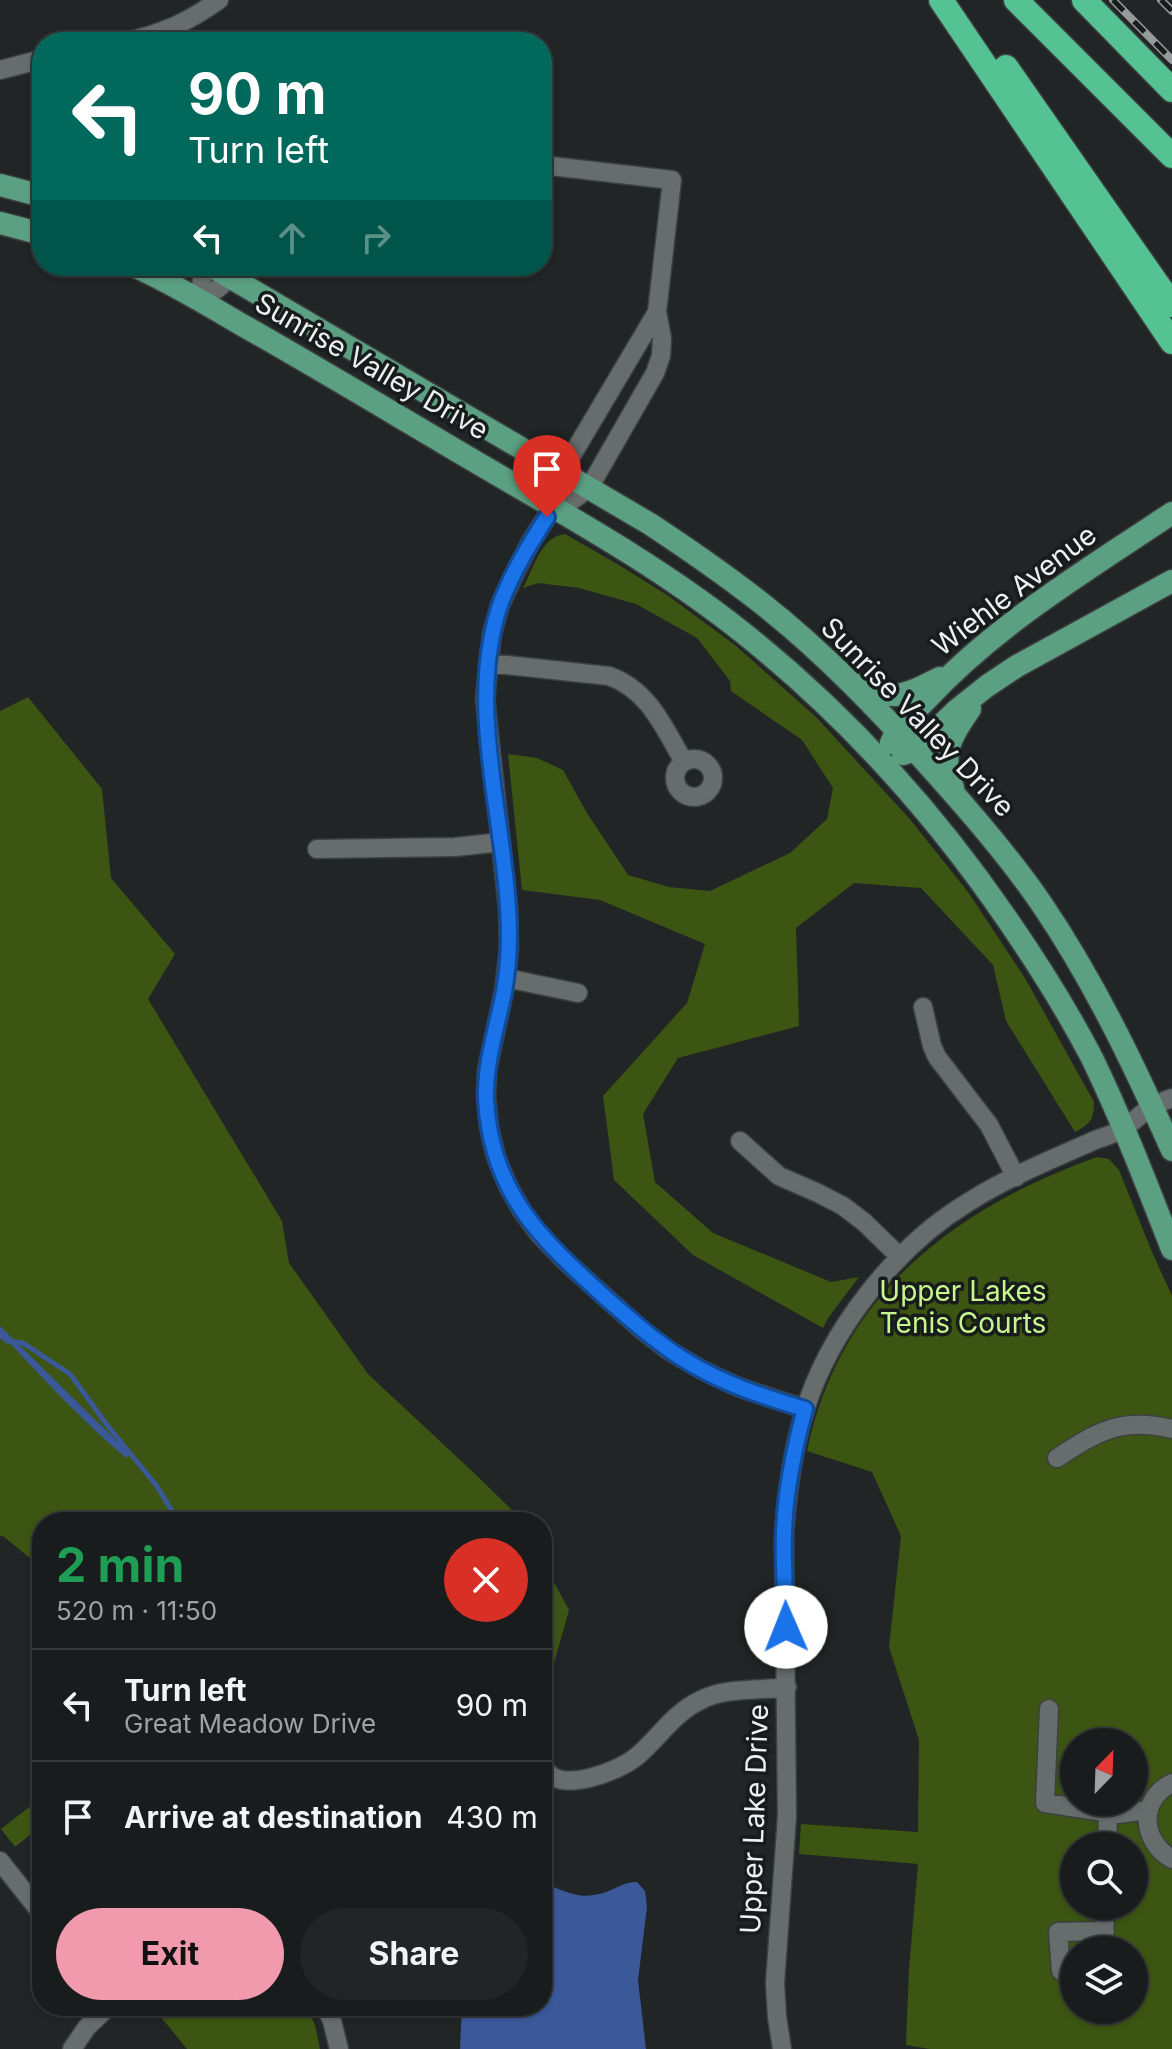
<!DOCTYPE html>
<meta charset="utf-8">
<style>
:root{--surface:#191c1c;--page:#222525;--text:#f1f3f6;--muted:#9fa1a3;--line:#373a3b;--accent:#f29aad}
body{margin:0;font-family:Inter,sans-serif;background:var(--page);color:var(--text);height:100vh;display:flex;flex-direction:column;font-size:30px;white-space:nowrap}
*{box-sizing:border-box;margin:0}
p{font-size:26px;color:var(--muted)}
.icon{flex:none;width:44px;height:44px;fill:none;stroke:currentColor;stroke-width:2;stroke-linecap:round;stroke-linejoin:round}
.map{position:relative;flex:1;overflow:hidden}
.sheet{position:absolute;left:32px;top:1512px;width:520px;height:504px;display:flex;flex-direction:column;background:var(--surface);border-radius:32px;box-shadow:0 2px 6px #0004,0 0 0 2px var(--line)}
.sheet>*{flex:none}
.banner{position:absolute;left:32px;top:32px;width:520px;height:244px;border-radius:32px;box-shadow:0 2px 6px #0004,0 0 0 2px var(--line);background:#00695c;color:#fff;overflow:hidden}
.needle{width:52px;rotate:23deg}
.fabs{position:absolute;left:1060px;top:1728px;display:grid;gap:16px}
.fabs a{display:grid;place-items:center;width:88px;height:88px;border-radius:50%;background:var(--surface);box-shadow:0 2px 6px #0004,0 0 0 2px var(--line);font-size:40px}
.pin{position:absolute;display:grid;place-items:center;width:68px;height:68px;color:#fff;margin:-82px -34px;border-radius:50% 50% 50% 0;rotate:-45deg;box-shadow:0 0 8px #0007}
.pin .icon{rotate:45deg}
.me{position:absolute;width:88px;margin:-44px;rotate:359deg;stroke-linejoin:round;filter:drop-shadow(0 0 6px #0008)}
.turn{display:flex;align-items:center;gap:28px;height:168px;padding:0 24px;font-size:36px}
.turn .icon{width:104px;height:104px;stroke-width:2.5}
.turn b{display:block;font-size:56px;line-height:68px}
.lanes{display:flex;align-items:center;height:76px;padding:0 24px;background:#0003;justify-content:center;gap:40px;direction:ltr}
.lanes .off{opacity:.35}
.round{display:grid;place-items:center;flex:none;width:84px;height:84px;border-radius:42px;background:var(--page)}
.overview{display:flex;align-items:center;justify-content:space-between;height:136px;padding:0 24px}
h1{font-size:48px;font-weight:700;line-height:60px;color:#1e9e55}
.button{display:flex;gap:16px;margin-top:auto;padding:16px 24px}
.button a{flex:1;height:92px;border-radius:48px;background:var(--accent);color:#111;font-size:32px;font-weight:700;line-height:92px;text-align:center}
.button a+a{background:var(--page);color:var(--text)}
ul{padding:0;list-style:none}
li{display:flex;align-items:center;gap:24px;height:112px;padding:0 24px;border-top:2px solid var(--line)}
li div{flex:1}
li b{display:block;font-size:30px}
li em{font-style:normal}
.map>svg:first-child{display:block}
.green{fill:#3c5512;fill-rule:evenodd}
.water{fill:#3b5899}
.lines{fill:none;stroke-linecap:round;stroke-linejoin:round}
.stream{stroke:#3b5899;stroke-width:5}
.minor-casing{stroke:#3c4040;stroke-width:21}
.major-casing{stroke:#3c4040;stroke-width:25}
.highway-casing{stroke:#3c4040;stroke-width:27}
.minor{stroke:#676c6c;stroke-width:18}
.major{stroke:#5ca083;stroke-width:22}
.highway{stroke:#55c293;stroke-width:24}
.rail-casing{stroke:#979a9a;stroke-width:8}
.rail{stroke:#171b1b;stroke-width:5;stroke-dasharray:15;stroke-linecap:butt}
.route-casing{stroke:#114b97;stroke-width:20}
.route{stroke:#1a73e8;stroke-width:14}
.labels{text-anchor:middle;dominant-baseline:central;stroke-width:7;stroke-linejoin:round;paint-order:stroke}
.street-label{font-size:28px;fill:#edf0f0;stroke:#171b1b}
.park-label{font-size:28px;fill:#c8f68e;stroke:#171b1b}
</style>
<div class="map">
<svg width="1172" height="2049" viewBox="0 0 1172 2049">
<rect width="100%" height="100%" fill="#212525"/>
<path class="green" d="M565,534l54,31 48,30 68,50 81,72 93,101 59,74 57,86 69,124c0,18 -4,22 -19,30l-69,-111 -13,-56 -72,-77 -67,-5 -58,45 3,98 -121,32 -35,56 12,68 58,51 118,49 28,-5 -31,41 -5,10 -130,-73 -79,-75 -11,-84 84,-93 18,-59 -105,-44 -78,-10 -14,-136 29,4 26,12 24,43 41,62 41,12 41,4 80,-38 37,-34 6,-31 -31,-48 -71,-49 -1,-10 -33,-43 -61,-34 -57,-16 -41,-5 -15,5c10,-18 18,-52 42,-54z
M28,697l74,92 9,89 64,76 -27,45 134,222 7,42 79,111 105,98 42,41 5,9h-478v46l-39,-32h-3v-825z
M1097,1157l12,2 10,11 33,82 20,44v753h-242l-24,-4 3,-76 9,-105 -119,-10 2,-30 117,8 1,-92 -30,-93 12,-111 -29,-64 -65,-21c32,-155 147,-243 290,-294zM1074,1742h60v60h-60zM1074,1846h60v60h-60zM1074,1950h60v60h-60z
M542,1560l27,50 -21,74 -6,2z
M42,1797v28l-27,22 -14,-18z
M152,2006h154l9,19 5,24h-133z"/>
<path class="water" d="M0,1326l130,128 -4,4c-45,-38 -85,-82 -126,-125z
M542,1882c25,10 37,19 64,10 11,-4 19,-10 31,-10l8,9 2,16 -9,73 8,69h-186l2,-43h80z"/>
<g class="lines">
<path class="stream" d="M0,1335l7,6 16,2 47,31 37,51 49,60 23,37"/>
<g class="minor-casing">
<path id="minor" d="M124,42c38,-8 64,-20 95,-42
M0,70l42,-11
M542,165l130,15 -15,132 5,26 -1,18 -6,17 -66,115 -19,14 -17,5
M200,300c16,-9 28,-18 37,-34
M200,300l3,-34
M657,312l-95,160 -9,35 -23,36 -17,34 -13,28 -8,29 -7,64 23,210 1,40 -5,43 -17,79 -1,27 3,30 7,30 12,29 14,25 17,23 26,27 77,69 26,20 34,20 36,17 67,22
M488,663l121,13c40,14 55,52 75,86
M675 778a19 19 0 1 1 38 0a19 19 0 1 1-38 0Z
M317,849l138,-2 46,-5
M506,978l72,15
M923,1007l9,39 5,11 52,68 27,52
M740,1141l39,35 39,17 25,13 21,16 36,35
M1057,1458c41,-27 65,-41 115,-29
M1049,1709l-4,94 72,11 32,-4
M542,1757c1,4 1,8 3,12 14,26 74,2 91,-12 23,-19 37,-44 65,-57 25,-13 58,-9 86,-13
M1172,1783c-34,17 -31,58 0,76
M1107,1846l1,-33
M0,1861l42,53
M1104,1950l1,-44
M1074,1971h-13l-3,-39 47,-1
M325,2006l7,15 7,28
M72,2049l15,-22 22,-21
M782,2049l-5,-32 -2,-34 12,-167 -3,-280c3,-43 8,-85 21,-126 25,-80 90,-163 162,-207 39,-25 83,-43 126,-62 9,-4 19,-6 28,-11 11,-6 19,-16 29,-22 6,-5 15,-7 22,-10"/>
</g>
<g class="major-casing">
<path id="major" d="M0,185l42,11
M0,223l42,11
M134,266c38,17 74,39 110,60 67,38 132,77 198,116 102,61 207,116 300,190 103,82 191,179 265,287 31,45 60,91 85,139 30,62 55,127 80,191
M211,266l439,258c38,25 74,50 110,78 65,51 123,112 178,174 36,40 72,82 103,127 53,78 93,162 131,247
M856,685c38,17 48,11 84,-7
M891,743c7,-17 21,-29 34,-42 71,-77 161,-130 247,-188
M903,754l12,-4 43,-41 29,-23 30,-20 155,-85
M953,788c-13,-34 -3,-51 17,-79"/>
</g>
<g class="highway-casing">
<path id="highway" d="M941,0l231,342
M1016,0l156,156
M1084,0l88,90
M1006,67l166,238"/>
</g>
<use href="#minor" class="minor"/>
<use href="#major" class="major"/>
<use href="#highway" class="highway"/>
<g class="rail-casing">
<path id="rail" d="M1113,0l59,60
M1161,0l11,11"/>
</g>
<use href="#rail" class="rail"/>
</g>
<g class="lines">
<g class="route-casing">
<path id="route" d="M547,517c-18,28 -37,59 -48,91 -31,98 3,200 9,299 2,28 1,57 -4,85 -7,35 -19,70 -18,107 5,95 55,140 121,200 30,26 60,53 97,72 32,17 67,28 101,38 -8,29 -14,57 -18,86 -6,43 -2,88 -1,132"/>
</g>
<use href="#route" class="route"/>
</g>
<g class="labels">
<g class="street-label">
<text transform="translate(372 366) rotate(30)">Sunrise Valley Drive</text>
<text transform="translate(1014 590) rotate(-37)">Wiehle Avenue</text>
<text transform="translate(918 717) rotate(46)">Sunrise Valley Drive</text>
<text transform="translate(754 1819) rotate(-88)">Upper Lake Drive</text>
</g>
<g class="park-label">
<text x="963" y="1291">Upper Lakes<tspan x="963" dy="32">Tenis Courts</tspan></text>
</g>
</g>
</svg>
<div class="fabs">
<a><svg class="needle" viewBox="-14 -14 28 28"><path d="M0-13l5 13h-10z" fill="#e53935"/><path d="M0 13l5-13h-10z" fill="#9fa1a3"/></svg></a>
<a><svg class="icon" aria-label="search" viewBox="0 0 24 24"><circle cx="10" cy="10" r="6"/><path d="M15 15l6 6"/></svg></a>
<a><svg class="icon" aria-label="layers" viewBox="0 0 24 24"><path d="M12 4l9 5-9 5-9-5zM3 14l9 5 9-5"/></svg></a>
</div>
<div class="pin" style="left:547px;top:517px;background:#d93025"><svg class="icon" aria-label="arrive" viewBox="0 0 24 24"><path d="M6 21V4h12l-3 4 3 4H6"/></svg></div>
<svg class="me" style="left:786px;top:1627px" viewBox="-20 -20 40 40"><circle r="19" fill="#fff"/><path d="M0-13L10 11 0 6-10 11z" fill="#1a73e8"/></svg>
<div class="banner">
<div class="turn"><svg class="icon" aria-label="left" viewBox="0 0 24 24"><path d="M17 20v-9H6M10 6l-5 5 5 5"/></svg><div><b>90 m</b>Turn left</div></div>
<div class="lanes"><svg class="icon" aria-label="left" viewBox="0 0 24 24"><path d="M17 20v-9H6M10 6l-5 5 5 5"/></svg><svg class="icon off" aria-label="ahead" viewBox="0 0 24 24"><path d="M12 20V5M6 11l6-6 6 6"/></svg><svg class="icon off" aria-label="right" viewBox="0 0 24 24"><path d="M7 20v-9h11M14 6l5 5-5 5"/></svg></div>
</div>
<section class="sheet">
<div class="overview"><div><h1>2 min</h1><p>520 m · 11:50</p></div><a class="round" style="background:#d93025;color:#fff"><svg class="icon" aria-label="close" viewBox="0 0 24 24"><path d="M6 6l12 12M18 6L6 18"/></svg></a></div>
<ul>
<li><svg class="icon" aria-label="left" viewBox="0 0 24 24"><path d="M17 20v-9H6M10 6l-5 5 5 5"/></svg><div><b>Turn left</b><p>Great Meadow Drive</p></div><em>90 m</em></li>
<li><svg class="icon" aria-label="arrive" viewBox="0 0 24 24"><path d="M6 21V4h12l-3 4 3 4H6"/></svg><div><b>Arrive at destination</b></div><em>430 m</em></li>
</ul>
<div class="button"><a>Exit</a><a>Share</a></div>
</section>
</div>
